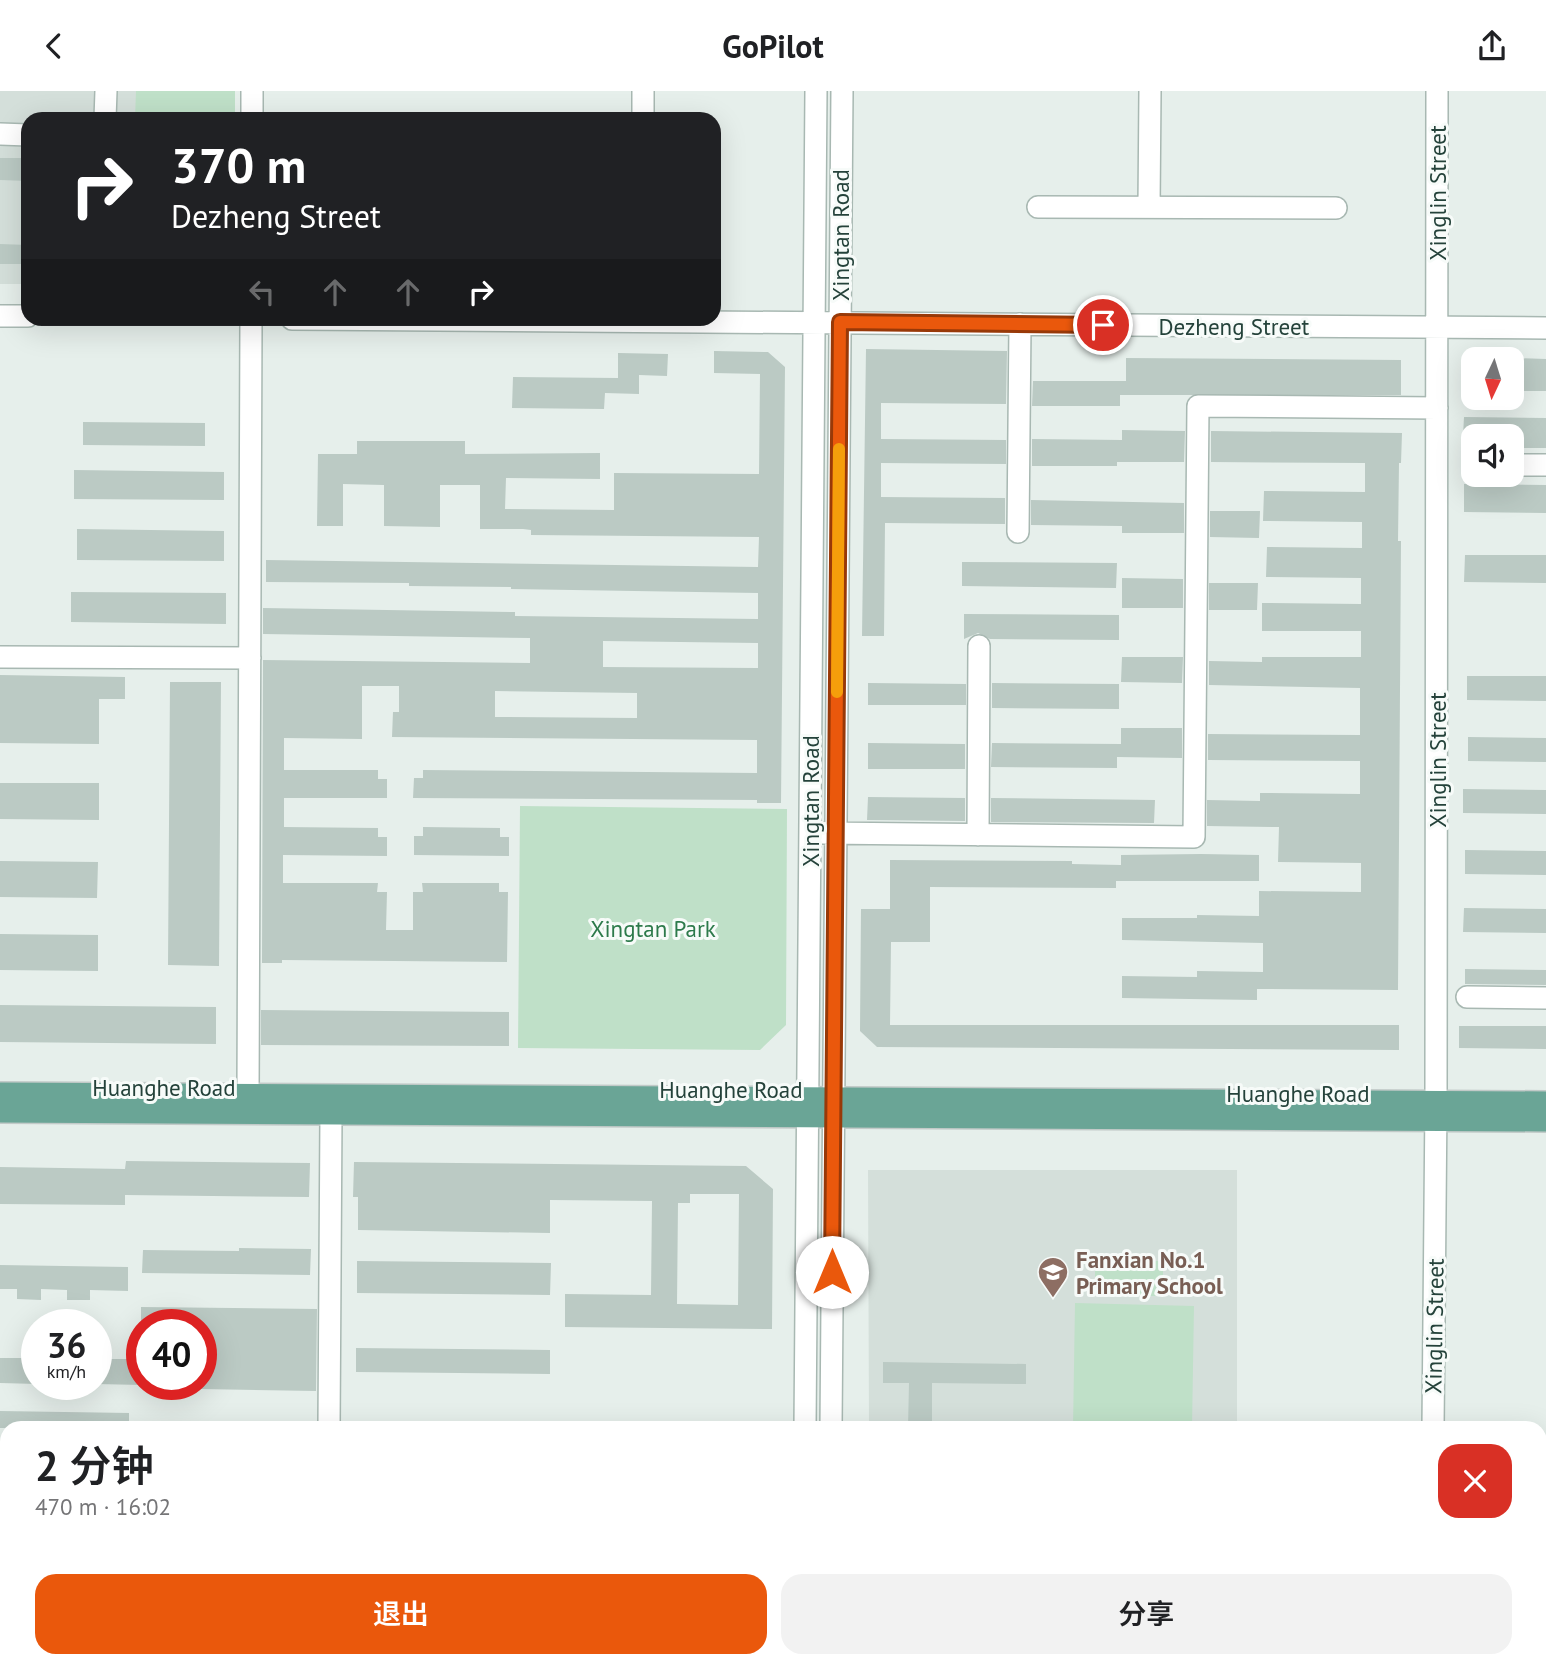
<!DOCTYPE html>
<html lang="zh">
<meta charset="utf-8">
<style>
:root{--surface:#fff;--page:#f2f2f2;--text:#202124;--muted:#757577;--accent:#ea580c}
body{margin:0;font-family:"PT Sans","Noto Sans SC",sans-serif;background:var(--page);color:var(--text);height:100vh;display:flex;flex-direction:column;font-size:26px;white-space:nowrap}
*{box-sizing:border-box;margin:0}
p{font-size:23px;color:var(--muted)}
.icon{flex:none;width:38px;height:38px;fill:none;stroke:currentColor;stroke-width:2;stroke-linecap:round;stroke-linejoin:round}
.map{position:relative;flex:1;overflow:hidden}
.details{position:absolute;left:0px;top:1330px;width:1547px;height:247px;display:flex;flex-direction:column;background:var(--surface);border-radius:21px 21px 0 0;box-shadow:0 7px 28px #0002}
.details>*{flex:none}
.guide{position:absolute;left:21px;top:21px;width:700px;height:214px;border-radius:21px;box-shadow:0 7px 28px #0002;background:#202124;color:#fff;overflow:hidden}
.needle{width:46px;rotate:184deg}
.controls{position:absolute;left:1461px;top:256px;display:grid;gap:14px}
.controls a{display:grid;place-items:center;width:63px;height:63px;border-radius:14px;background:var(--surface);box-shadow:0 7px 28px #0002;font-size:35px}
.speed{position:absolute;left:21px;top:1218px;display:flex;gap:14px;font-size:35px;font-weight:700;text-align:center}
.speed>*{display:grid;place-content:center;width:91px;height:91px;border-radius:50%;background:var(--surface);box-shadow:0 7px 28px #0002;line-height:1}
.speed small{font-size:18px;font-weight:400}
.speed .limit{border:10px solid #d22;background:#fff;color:#111}
.pin{position:absolute;display:grid;place-items:center;width:60px;height:60px;color:#fff;margin:-30px;border:4px solid #fff;border-radius:50%;box-shadow:0 2px 7px #0007}
.me{position:absolute;width:77px;margin:-38px;rotate:0deg;stroke-linejoin:round;filter:drop-shadow(0 0 5px #0008)}
.turn{display:flex;align-items:center;gap:24px;height:147px;padding:0 35px;font-size:32px}
.turn .icon{width:91px;height:91px;stroke-width:2.5}
.turn b{display:block;font-size:49px;line-height:60px}
.lanes{display:flex;align-items:center;height:66px;padding:0 35px;background:#0003;justify-content:center;gap:35px;direction:ltr}
.lanes .off{opacity:.35}
.round{display:grid;place-items:center;flex:none;width:74px;height:74px;border-radius:21px;background:var(--page)}
.overview{display:flex;align-items:center;justify-content:space-between;height:119px;padding:0 35px}
h1{font-size:42px;font-weight:600;line-height:52px}
.cta{display:flex;gap:14px;margin-top:auto;padding:14px 35px}
.cta a{flex:1;height:80px;border-radius:21px;background:var(--accent);color:#fff;font-size:28px;font-weight:600;line-height:80px;text-align:center}
.cta a+a{background:var(--page);color:var(--text)}
header{display:flex;justify-content:space-between;align-items:center;height:91px;padding:0 35px;background:var(--surface);font-size:32px;font-weight:600}
.map>svg:first-child{display:block}
.built{fill:#d4dfda}
.green{fill:#bfe0c8}
.building{fill:#bbcac4;fill-rule:evenodd}
.lines{fill:none;stroke-linecap:round;stroke-linejoin:round}
.minor-casing{stroke:#a8b8b2;stroke-width:24}
.major-casing{stroke:#c2cac8;stroke-width:24}
.minor{stroke:#fff;stroke-width:21}
.major{stroke:#6aa596;stroke-width:21}
.route-casing{stroke:#983908;stroke-width:18}
.route{stroke:#ea580c;stroke-width:12}
.slow{stroke:#f59e0b;stroke-width:12}
.labels{text-anchor:middle;dominant-baseline:central;stroke-width:6;stroke-linejoin:round;paint-order:stroke}
.street-label{font-size:23px;fill:#24423a;stroke:#f7fbf9}
.park-label{font-size:23px;fill:#2d7a4b;stroke:#f7fbf9}
.education-label{font-size:23px;font-weight:bold;fill:#785e54;stroke:#f7fbf9;text-anchor:start}
</style>
<header><svg class="icon" aria-label="back" viewBox="0 0 24 24"><path d="M15 5l-7 7 7 7"/></svg>GoPilot<svg class="icon" aria-label="share" viewBox="0 0 24 24"><path d="M12 15V3M7 8l5-5 5 5M5 13v7h14v-7"/></svg></header>
<div class="map">
<svg width="1546" height="1576" viewBox="0 0 1546 1576">
<rect width="100%" height="100%" fill="#e6efeb"/>
<path class="built" d="M0,0h235v28h-207v165h-28z
M868,1079h369v258h-368z
M869,1570h369v6h-369z"/>
<path class="green" d="M136,0h99v28h-100z
M520,715l267,3 -1,216 -26,25 -242,-2z
M1095,1169l68,1v35h-68z
M1075,1212l119,3 -2,122h-119z"/>
<path class="building" d="M0,67h28v23l-28,-1z
M0,153l28,1v19h-28z
M866,258l141,2 -1,53 -125,-1v36l125,1v24l-125,-1v34l124,1v26l-120,-1 -1,113h-22z
M714,260l54,1 17,15 -4,436h-24v-3l-344,-2 1,-20h9v-8l334,3v-33l-365,-3 1,-25h6v-26h-37v53l-78,-1v32h94v9h9v19h-103v29l94,1v9h9v19l-104,-1v28h95l-1,9h10l-1,38h27v-38h10l-1,-9h77v9h9l-1,70 -225,-2v3h-20l1,-303 267,3v-25l-267,-4v-26l252,4v4l243,3v-26l-247,-4v-2l-102,-1v-3l-143,-1v-22l492,7 1,-30 -228,-2v-5l-8,-1h-43v-44h-40v42l-56,-1v-41l-41,-1v42h-26l1,-72h39v-13h108v13l135,-1v26l-94,-1 -1,31 109,1v-37l145,1 1,-100 -46,-1zM603,550l155,2v25l-155,-1zM495,600l142,2v25l-142,-1z
M618,262l50,1 -1,22 -28,-1v19l-34,-1 -1,16 -92,-1 1,-31 105,1z
M1126,267l275,2v35h-281v11h-88l1,-25h93z
M1512,267l34,1v32h-34z
M1464,326l82,1v30h-34v-12h-49z
M83,331l122,1v23l-122,-1z
M1122,339l63,1 -1,31h-67v4h-85v-27l90,1z
M1211,340l191,2 -1,30h-2l-1,78h3l-3,449 -141,-1v11l-135,-2v-22l75,1v-6l66,1v-29l-141,-3v-22h75v-3l62,1v-25l102,1v-29l-83,-1 1,-35 -72,-1v-26l53,1v-8l100,1v-33l-152,-1v-26l152,1v-47l-151,-3v-24l53,1v-5h99v-26h-99v-28l99,1v-26l-95,-1 1,-30 95,1v-26l-99,-1 1,-30 101,1v-29l-154,-1z
M74,379l150,2v28l-150,-1z
M1464,393l82,1v28l-82,-1z
M1031,409l153,3v30h-62v-7l-91,-1z
M1210,420h50l-1,27 -49,-1z
M77,438l147,2v30l-147,-1z
M1465,464h81v28l-82,-1z
M962,471l155,1 -1,25 -154,-2z
M1122,487l61,1v29h-61z
M1209,492h49l-1,27h-48z
M71,501l155,1v31l-155,-2z
M964,523l155,1v25l-129,-1 -12,-6 -14,6z
M1122,566h61l-1,26 -61,-1z
M0,584l125,2v22h-26v45l-99,-1z
M1467,585h79v25l-79,-1z
M170,591h51l-2,284 -51,-1z
M868,592l98,1v21h-98z
M992,592l127,1v25l-127,-1z
M1121,637h61v30l-65,-1v11l-126,-1 1,-24 129,1z
M1468,646l78,1v24l-78,-1z
M868,652l97,1v25h-97z
M0,692h99v37l-99,-1z
M1463,698l83,1v24l-83,-1z
M868,706l97,1v23l-98,-1z
M991,707l164,2 -1,23 -163,-1z
M423,736l77,1v9h9v19l-95,-1v-19h9z
M1465,759l81,1v24l-81,-1z
M1201,763l58,1v26h-143v7l-186,-1v55h-39l-1,83h509v25l-522,-3 -17,-16 1,-122h29v-49l182,1v3l49,1v-10z
M0,770l98,1 -1,36 -97,-1z
M1464,817l82,1v24l-83,-1z
M0,843l98,1v36l-98,-1z
M1465,878l81,1v15l-81,-1z
M0,914l216,2v37l-216,-2z
M261,919l248,2v34l-248,-1z
M1459,935h87v23l-87,-1z
M126,1070l184,2 -1,34 -184,-2v10l-125,-1v-37l125,2z
M354,1071l392,4 27,23 -1,140 -207,-2v-33l86,1 1,-94 -102,-1v33l-192,-3v-33h-5zM690,1103h49l-1,111 -61,-1 1,-101h12z
M239,1157l72,1 -1,26 -168,-2 1,-23 96,1z
M357,1170l194,2 -1,32 -193,-2z
M0,1174l128,2v24l-38,-1v10h-23v-10l-26,-1v11l-24,-1v-10h-17z
M141,1216l176,2 -1,82 -115,-2v-64h-60z
M356,1257l194,2v24l-194,-2z
M0,1267h37v26l-37,-1z
M96,1268h46v26l-46,-1z
M883,1271l143,2v20l-94,-1v45h-24l1,-45h-26z
M0,1320l129,2v15h-129z"/>
<g class="lines">
<g class="minor-casing">
<path id="minor" d="M105,28l1,-28
M252,28v-28
M643,28v-28
M0,43l28,1
M1038,116l298,1
M1149,116l1,-116
M0,225h28
M292,228l1254,9
M1512,374h34
M1018,441l2,-208
M0,566l250,1
M823,742l371,4 4,-431 239,2
M978,744l1,-189
M1467,906l79,1
M248,1004l3,-776
M329,1337l2,-314
M805,1337l11,-1337
M831,1337l11,-1337
M1433,1337l3,-327 1,-1010
M20,1576v-6
M805,1576v-6
M830,1576v-6
M1431,1576v-6"/>
</g>
<g class="major-casing">
<path id="major" d="M0,1002l1546,9
M0,1021l1546,9"/>
</g>
<use href="#minor" class="minor"/>
<use href="#major" class="major"/>
</g>
<g class="lines">
<g class="route-casing">
<path id="route" d="M832,1181l8,-950 263,3"/>
</g>
<use href="#route" class="route"/>
<path class="slow" d="M837,601l2,-243"/>
</g>
<defs>
<g id="school-pin" transform="scale(1.575)"><path d="M0 17L-7.5 6A9.5 9.5 0 1 1 7.5 6Z" fill="#8d6e63" stroke="#f7fbf9"/><path d="M0-5L7-2L0 1L-7-2ZM-4 1L0 2.5L4 1V4Q0 6-4 4Z" fill="#fff"/></g>
</defs>
<g fill-rule="evenodd">
<use href="#school-pin" x="1053" y="1181"/>
</g>
<g class="labels">
<g class="street-label">
<text transform="translate(1437 102) rotate(-90)">Xinglin Street</text>
<text transform="translate(840 144) rotate(-90)">Xingtan Road</text>
<text x="1234" y="235">Dezheng Street</text>
<text transform="translate(1437 669) rotate(-90)">Xinglin Street</text>
<text transform="translate(810 710) rotate(-90)">Xingtan Road</text>
<text x="164" y="996">Huanghe Road</text>
<text x="731" y="998">Huanghe Road</text>
<text x="1298" y="1002">Huanghe Road</text>
<text transform="translate(1434 1235) rotate(-89)">Xinglin Street</text>
</g>
<g class="park-label">
<text x="653" y="837">Xingtan Park</text>
</g>
<g class="education-label">
<text x="1076" y="1168">Fanxian No.1<tspan x="1076" dy="26">Primary School</tspan></text>
</g>
</g>
</svg>
<div class="controls">
<a><svg class="needle" viewBox="-14 -14 28 28"><path d="M0-13l5 13h-10z" fill="#e53935"/><path d="M0 13l5-13h-10z" fill="#757577"/></svg></a>
<a><svg class="icon" aria-label="sound" viewBox="0 0 24 24"><path d="M4 9h4l5-4v14l-5-4H4zM17 9q2 3 0 6"/></svg></a>
</div>
<div class="speed"><div>36<small>km/h</small></div><div class="limit">40</div></div>
<div class="pin" style="left:1103px;top:234px;background:#d93025"><svg class="icon" aria-label="arrive" viewBox="0 0 24 24"><path d="M6 21V4h12l-3 4 3 4H6"/></svg></div>
<svg class="me" style="left:832px;top:1181px" viewBox="-20 -20 40 40"><circle r="19" fill="#fff"/><path d="M0-13L10 11 0 6-10 11z" fill="#ea580c"/></svg>
<div class="guide">
<div class="turn"><svg class="icon" aria-label="right" viewBox="0 0 24 24"><path d="M7 20v-9h11M14 6l5 5-5 5"/></svg><div><b>370 m</b>Dezheng Street</div></div>
<div class="lanes"><svg class="icon off" aria-label="left" viewBox="0 0 24 24"><path d="M17 20v-9H6M10 6l-5 5 5 5"/></svg><svg class="icon off" aria-label="ahead" viewBox="0 0 24 24"><path d="M12 20V5M6 11l6-6 6 6"/></svg><svg class="icon off" aria-label="ahead" viewBox="0 0 24 24"><path d="M12 20V5M6 11l6-6 6 6"/></svg><svg class="icon" aria-label="right" viewBox="0 0 24 24"><path d="M7 20v-9h11M14 6l5 5-5 5"/></svg></div>
</div>
<section class="details">
<div class="overview"><div><h1>2 分钟</h1><p>470 m · 16:02</p></div><a class="round" style="background:#d93025;color:#fff"><svg class="icon" aria-label="close" viewBox="0 0 24 24"><path d="M6 6l12 12M18 6L6 18"/></svg></a></div>
<div class="cta"><a>退出</a><a>分享</a></div>
</section>
</div>
